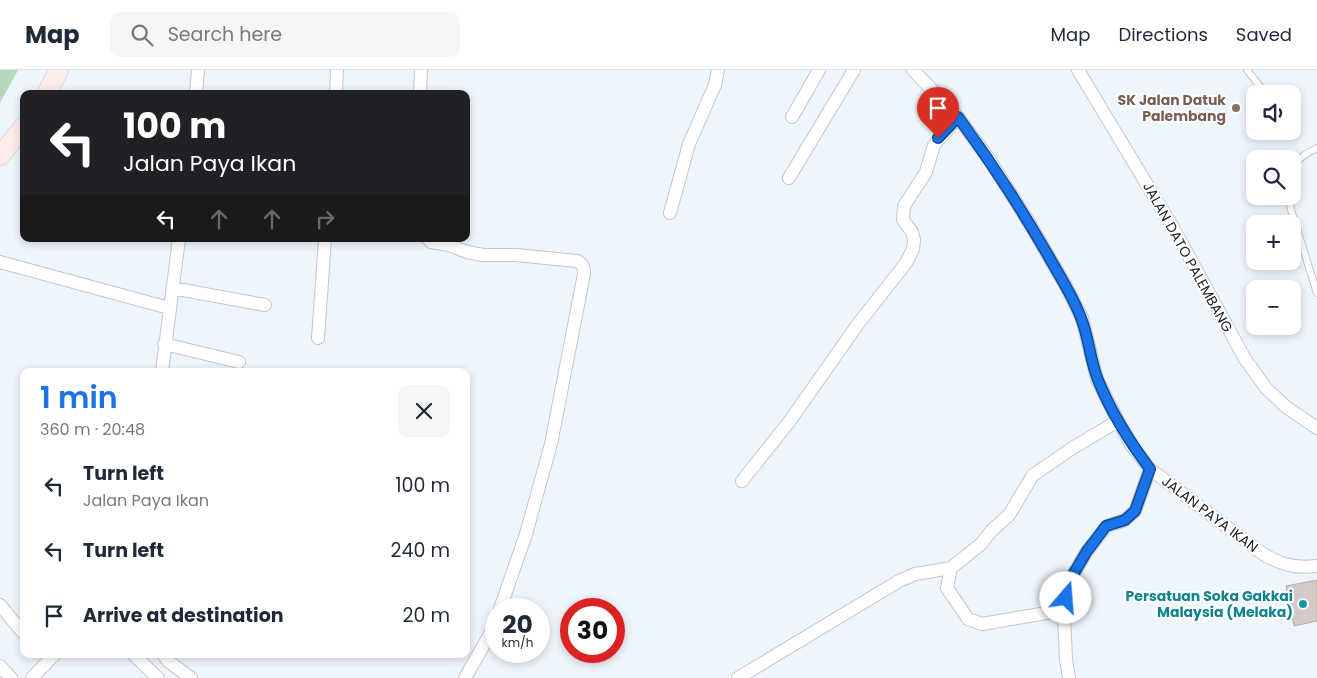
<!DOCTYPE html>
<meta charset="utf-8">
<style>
:root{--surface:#fff;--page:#f6f6f7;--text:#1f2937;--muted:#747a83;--line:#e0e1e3;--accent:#1a73e8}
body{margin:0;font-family:Poppins,sans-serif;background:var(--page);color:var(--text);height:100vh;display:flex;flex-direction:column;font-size:19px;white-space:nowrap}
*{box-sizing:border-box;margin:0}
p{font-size:16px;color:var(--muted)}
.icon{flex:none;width:28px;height:28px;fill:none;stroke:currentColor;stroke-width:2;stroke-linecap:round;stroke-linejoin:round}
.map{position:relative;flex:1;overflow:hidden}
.drawer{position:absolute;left:20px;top:298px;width:450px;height:290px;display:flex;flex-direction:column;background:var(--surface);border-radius:10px;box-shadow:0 2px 8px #0003}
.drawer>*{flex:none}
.banner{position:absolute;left:20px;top:20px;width:450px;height:152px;border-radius:10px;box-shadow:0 2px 8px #0003;background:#202124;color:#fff;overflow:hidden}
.tools{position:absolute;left:1246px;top:15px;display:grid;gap:10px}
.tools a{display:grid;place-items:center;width:55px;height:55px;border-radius:10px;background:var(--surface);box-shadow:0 2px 8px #0003;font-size:25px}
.speed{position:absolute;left:485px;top:528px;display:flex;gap:10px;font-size:25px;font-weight:700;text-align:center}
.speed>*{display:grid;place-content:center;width:65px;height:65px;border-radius:50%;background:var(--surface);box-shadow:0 2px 8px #0003;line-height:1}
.speed small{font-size:12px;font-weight:400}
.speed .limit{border:8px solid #d22;background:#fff;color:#111}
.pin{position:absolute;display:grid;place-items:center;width:42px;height:42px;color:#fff;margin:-51px -21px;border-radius:50% 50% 50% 0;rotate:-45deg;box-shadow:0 0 5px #0007}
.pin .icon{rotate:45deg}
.me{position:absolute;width:55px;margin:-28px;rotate:18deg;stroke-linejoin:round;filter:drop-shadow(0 0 4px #0008)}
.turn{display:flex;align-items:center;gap:18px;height:105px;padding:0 20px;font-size:22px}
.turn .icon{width:65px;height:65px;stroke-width:2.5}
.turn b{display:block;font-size:35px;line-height:42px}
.lanes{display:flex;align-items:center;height:48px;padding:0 20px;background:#0003;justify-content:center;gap:25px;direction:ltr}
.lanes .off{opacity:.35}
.round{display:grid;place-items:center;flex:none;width:52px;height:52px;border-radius:10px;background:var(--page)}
.summary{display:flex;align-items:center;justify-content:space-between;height:85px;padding:0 20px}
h1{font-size:30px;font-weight:600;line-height:38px;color:var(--accent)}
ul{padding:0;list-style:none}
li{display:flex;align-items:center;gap:15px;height:65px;padding:0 20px}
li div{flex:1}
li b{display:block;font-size:19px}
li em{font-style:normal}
header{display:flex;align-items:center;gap:30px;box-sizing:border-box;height:70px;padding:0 25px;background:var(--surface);border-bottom:1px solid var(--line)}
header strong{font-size:24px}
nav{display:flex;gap:28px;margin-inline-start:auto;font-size:18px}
.search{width:350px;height:45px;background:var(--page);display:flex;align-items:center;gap:12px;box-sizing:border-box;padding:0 18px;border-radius:10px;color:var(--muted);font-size:19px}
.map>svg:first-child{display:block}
.green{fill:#b6d7ba}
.building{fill:#d4cbc8;stroke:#b6aca9}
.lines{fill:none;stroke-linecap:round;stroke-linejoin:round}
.service-casing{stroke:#c1c7ce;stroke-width:8}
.minor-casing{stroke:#c1c7ce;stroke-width:14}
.secondary-casing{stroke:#c1c7ce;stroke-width:20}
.service{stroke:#fff;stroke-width:6}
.minor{stroke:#fff;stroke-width:12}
.secondary{stroke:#fdecea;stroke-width:19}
.route-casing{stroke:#114b97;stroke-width:12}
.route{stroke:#1a73e8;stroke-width:9}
.education-dot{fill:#8d6e63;stroke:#fff;stroke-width:2}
.culture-dot{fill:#0f9aa8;stroke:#fff;stroke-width:2}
.labels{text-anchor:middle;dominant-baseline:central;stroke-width:4;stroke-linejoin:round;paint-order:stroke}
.education-label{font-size:14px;font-weight:bold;fill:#785e54;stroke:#fff;text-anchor:end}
.street-label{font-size:14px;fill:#181b1d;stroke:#fff}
.culture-label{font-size:14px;font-weight:bold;fill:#0d838f;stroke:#fff;text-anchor:end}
</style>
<header>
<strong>Map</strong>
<div class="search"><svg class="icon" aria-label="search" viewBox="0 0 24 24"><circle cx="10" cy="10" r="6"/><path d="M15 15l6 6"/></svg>Search here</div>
<nav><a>Map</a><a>Directions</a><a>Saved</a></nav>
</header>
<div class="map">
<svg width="1317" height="608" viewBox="0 0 1317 608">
<rect width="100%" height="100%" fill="#eef5fc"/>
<path class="green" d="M0,0h18l-18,33z"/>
<path class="building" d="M1317,510v41l-23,5 -8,-40z"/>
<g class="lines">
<g class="service-casing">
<path id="service" d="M1247,0l19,24
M1292,100c4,-11 15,-17 25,-22
M1289,126l2,14 26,83"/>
</g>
<g class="minor-casing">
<path id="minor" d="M913,0l45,47 31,42 41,65 37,64 15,30 15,61 21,42 14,25 18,23 113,85c17,10 33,15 54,12
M1078,0l97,161 70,128 21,29 20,19 31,21
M196,24l2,-24
M336,24l1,-24
M420,24l1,-24
M792,47l27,-47
M789,108l65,-108
M670,143l19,-69 26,-59 3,-15
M428,169l3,3 18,3 18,7 16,3h33l61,6c6,3 7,6 7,13l-33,170 -25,90 -26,75
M0,192l169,46
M172,218l93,17
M318,268l7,-99
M164,274l75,18
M162,301l17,-132
M742,411l47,-59 69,-98 48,-61 7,-14 1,-9 -2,-8 -9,-12 1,-14 22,-34 8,-27 24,-28
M0,535l24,29
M1064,540l-82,14 -14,-5 -21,-31 4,-20 30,-24 11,-14 17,-15 24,-40 41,-28 44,-26
M133,584l25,24
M163,584l5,7 23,17
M0,596l11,12
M32,608l23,-24
M465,608l29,-51 2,-8
M738,608l161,-97 16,-7 36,-6
M1069,608l-3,-19 -2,-42 3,-32 20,-34 20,-25 18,-6 10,-9 15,-42"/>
</g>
<g class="secondary-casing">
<path id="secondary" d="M46,24l13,-24
M0,86l24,-30"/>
</g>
<use href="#service" class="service"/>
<use href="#minor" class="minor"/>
<use href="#secondary" class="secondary"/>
</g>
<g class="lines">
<g class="route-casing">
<path id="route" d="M938,68l20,-21c33,45 63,91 91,140 11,20 24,39 32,61 8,20 9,42 17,62 13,32 31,61 52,89l-15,42 -10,9 -19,6 -9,12 -10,13 -20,34 -1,13"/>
</g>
<use href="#route" class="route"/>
</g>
<circle class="education-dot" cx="1236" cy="38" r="5"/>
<circle class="culture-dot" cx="1303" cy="534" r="5"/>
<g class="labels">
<g class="education-label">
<text x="1226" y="30">SK Jalan Datuk<tspan x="1226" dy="16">Palembang</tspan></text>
</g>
<g class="street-label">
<text transform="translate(1188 187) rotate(61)">JALAN DATO PALEMBANG</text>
<text transform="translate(1210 444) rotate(37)">JALAN PAYA IKAN</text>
</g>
<g class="culture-label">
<text x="1293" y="526">Persatuan Soka Gakkai<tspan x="1293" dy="16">Malaysia (Melaka)</tspan></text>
</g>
</g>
</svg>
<div class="tools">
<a><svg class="icon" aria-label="sound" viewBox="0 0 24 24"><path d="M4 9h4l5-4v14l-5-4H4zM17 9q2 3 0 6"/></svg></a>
<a><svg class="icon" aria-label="search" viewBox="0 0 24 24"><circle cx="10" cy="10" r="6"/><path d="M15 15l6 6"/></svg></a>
<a>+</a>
<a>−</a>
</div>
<div class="speed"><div>20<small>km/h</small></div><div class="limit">30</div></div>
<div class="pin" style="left:938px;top:68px;background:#d93025"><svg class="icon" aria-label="arrive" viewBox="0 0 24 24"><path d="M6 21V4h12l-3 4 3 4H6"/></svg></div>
<svg class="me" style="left:1066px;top:528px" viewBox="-20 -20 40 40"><circle r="19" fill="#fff"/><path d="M0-13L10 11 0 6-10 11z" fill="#1a73e8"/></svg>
<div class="banner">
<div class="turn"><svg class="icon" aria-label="left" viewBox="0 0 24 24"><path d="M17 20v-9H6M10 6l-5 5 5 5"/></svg><div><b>100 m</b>Jalan Paya Ikan</div></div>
<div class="lanes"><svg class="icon" aria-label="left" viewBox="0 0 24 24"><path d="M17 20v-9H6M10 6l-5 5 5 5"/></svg><svg class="icon off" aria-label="ahead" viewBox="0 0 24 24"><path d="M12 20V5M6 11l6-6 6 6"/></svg><svg class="icon off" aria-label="ahead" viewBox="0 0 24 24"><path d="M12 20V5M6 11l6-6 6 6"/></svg><svg class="icon off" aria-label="right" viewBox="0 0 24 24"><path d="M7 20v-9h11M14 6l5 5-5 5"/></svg></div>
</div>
<section class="drawer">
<div class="summary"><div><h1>1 min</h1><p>360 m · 20:48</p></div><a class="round"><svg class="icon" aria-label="close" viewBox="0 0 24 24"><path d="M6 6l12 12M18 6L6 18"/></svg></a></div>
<ul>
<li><svg class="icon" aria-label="left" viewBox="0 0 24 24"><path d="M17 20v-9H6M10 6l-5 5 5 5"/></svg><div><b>Turn left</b><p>Jalan Paya Ikan</p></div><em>100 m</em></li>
<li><svg class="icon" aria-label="left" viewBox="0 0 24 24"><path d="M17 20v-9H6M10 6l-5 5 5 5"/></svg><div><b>Turn left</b></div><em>240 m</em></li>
<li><svg class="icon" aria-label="arrive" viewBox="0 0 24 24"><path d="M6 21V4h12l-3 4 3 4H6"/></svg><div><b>Arrive at destination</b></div><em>20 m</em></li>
</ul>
</section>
</div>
